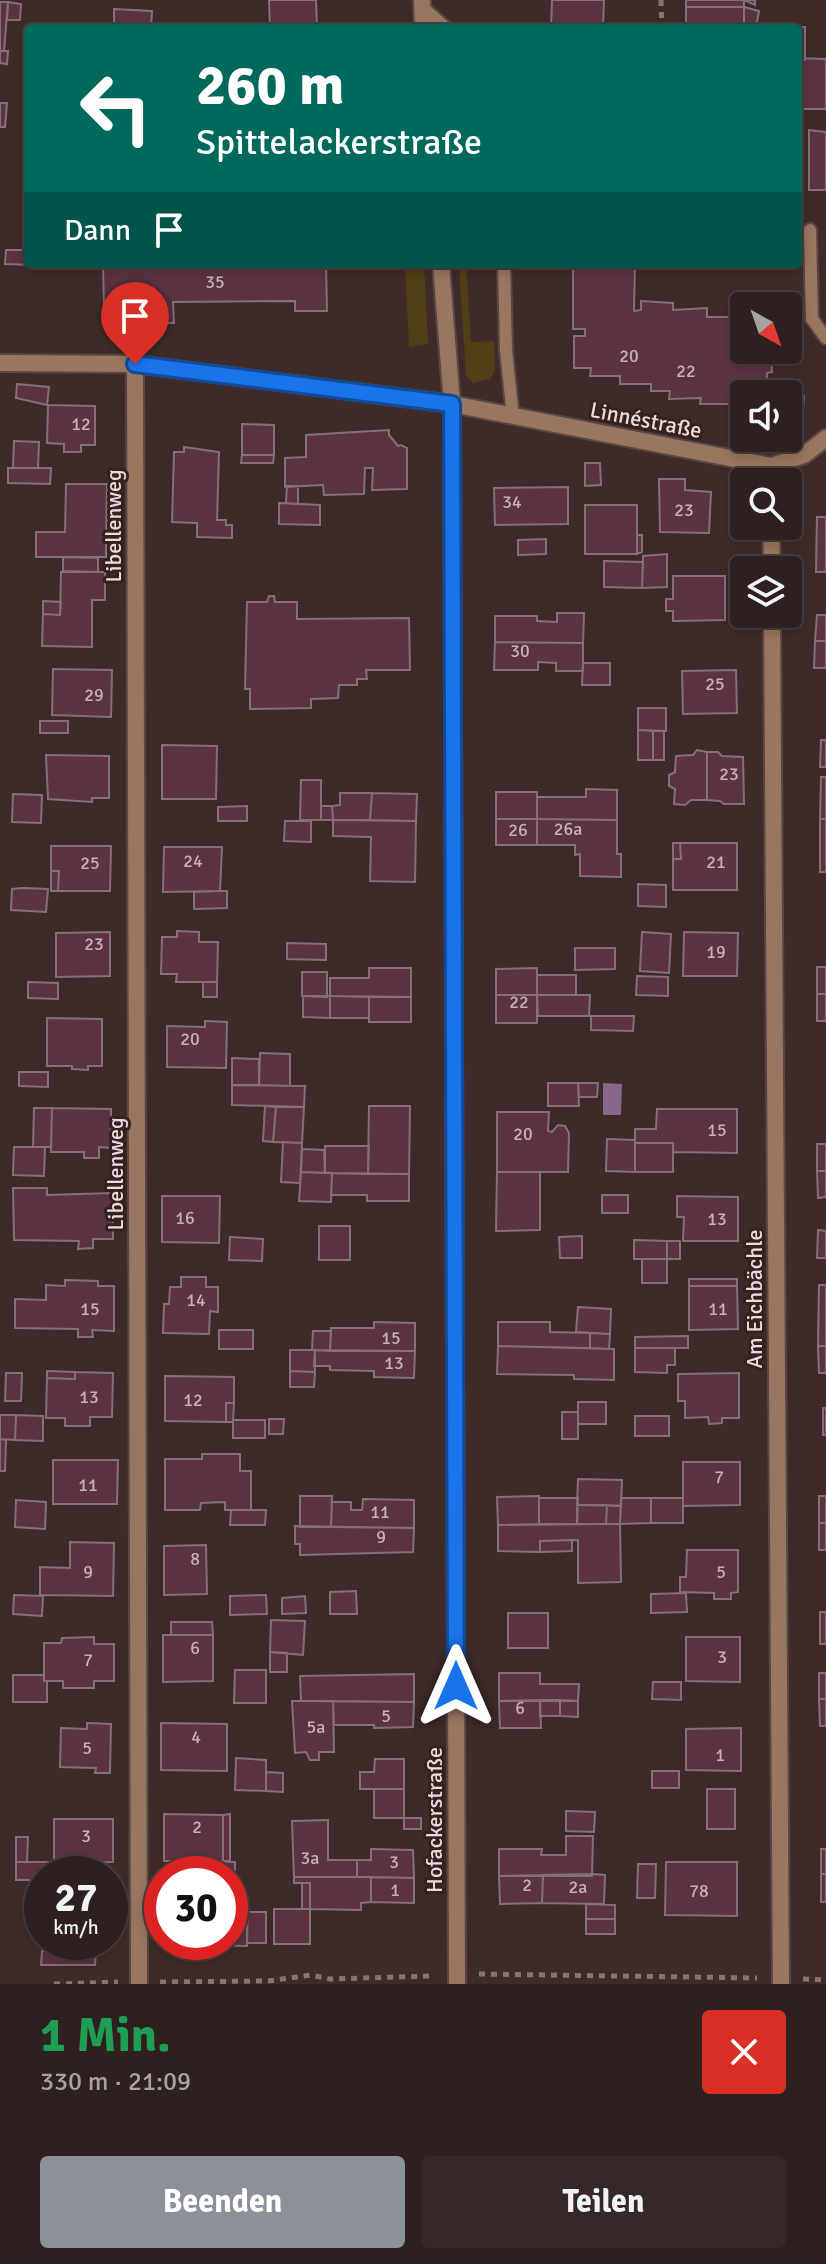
<!DOCTYPE html>
<html lang="de">
<meta charset="utf-8">
<style>
:root{--surface:#2e201f;--page:#362828;--text:#f1f3f6;--muted:#a7a3a4;--line:#493e3d;--accent:#8c9099}
body{margin:0;font-family:Signika,sans-serif;background:var(--page);color:var(--text);height:100vh;display:flex;flex-direction:column;font-size:30px;white-space:nowrap}
*{box-sizing:border-box;margin:0}
p{font-size:26px;color:var(--muted)}
.icon{flex:none;width:44px;height:44px;fill:none;stroke:currentColor;stroke-width:2;stroke-linecap:round;stroke-linejoin:round}
.map{position:relative;height:1984px;overflow:hidden}
.drawer{display:flex;flex-direction:column;background:var(--surface);flex:1}
.drawer>*{flex:none}
.hud{position:absolute;left:24px;top:24px;width:778px;height:244px;border-radius:8px;box-shadow:0 4px 12px #0003,0 0 0 2px var(--line);background:#00695c;color:#fff;overflow:hidden}
.needle{width:52px;rotate:140deg}
.tools{position:absolute;left:730px;top:292px;display:grid;gap:16px}
.tools a{display:grid;place-items:center;width:72px;height:72px;border-radius:8px;background:var(--surface);box-shadow:0 4px 12px #0003,0 0 0 2px var(--line);font-size:40px}
.speed{position:absolute;left:24px;top:1856px;display:flex;gap:16px;font-size:40px;font-weight:700;text-align:center}
.speed>*{display:grid;place-content:center;width:104px;height:104px;border-radius:50%;background:var(--surface);box-shadow:0 4px 12px #0003,0 0 0 2px var(--line);line-height:1}
.speed small{font-size:20px;font-weight:400}
.speed .limit{border:12px solid #d22;background:#fff;color:#111}
.pin{position:absolute;display:grid;place-items:center;width:68px;height:68px;color:#fff;margin:-82px -34px;border-radius:50% 50% 50% 0;rotate:-45deg;box-shadow:0 0 8px #0007}
.pin .icon{rotate:45deg}
.me{position:absolute;width:88px;margin:-44px;rotate:0deg;stroke-linejoin:round;filter:drop-shadow(0 0 6px #0008)}
.turn{display:flex;align-items:center;gap:28px;height:168px;padding:0 40px;font-size:36px}
.turn .icon{width:104px;height:104px;stroke-width:2.5}
.turn b{display:block;font-size:56px;line-height:68px}
.then{display:flex;align-items:center;height:76px;padding:0 40px;background:#0003;gap:16px;font-size:30px}
.round{display:grid;place-items:center;flex:none;width:84px;height:84px;border-radius:8px;background:var(--page)}
.summary{display:flex;align-items:center;justify-content:space-between;height:136px;padding:0 40px}
h1{font-size:48px;font-weight:700;line-height:60px;color:#1e9e55}
.button{display:flex;gap:16px;margin-top:auto;padding:16px 40px}
.button a{flex:1;height:92px;border-radius:8px;background:var(--accent);color:#fff;font-size:32px;font-weight:700;line-height:92px;text-align:center}
.button a+a{background:var(--page);color:var(--text)}
.map>svg:first-child{display:block}
.green{fill:#523e15}
.water{fill:#896788}
.building{fill:#5c3343;stroke:#857077;stroke-width:2}
.lines{fill:none;stroke-linecap:round;stroke-linejoin:round}
.service-casing{stroke:#594745;stroke-width:16}
.minor-casing{stroke:#594745;stroke-width:20}
.path{stroke:#867573;stroke-width:5;stroke-dasharray:6 6;stroke-linecap:butt}
.service{stroke:#99765f;stroke-width:12}
.minor{stroke:#99765f;stroke-width:16}
.route-casing{stroke:#114b97;stroke-width:20}
.route{stroke:#1a73e8;stroke-width:14}
.labels{text-anchor:middle;dominant-baseline:central;stroke-width:6;stroke-linejoin:round;paint-order:stroke}
.number-label{font-size:18px;fill:#c6b2b4}
.street-label{font-size:22px;fill:#e9dcda;stroke:#342120}
</style>
<div class="map">
<svg width="826" height="1984" viewBox="0 0 826 1984">
<rect width="100%" height="100%" fill="#3e2b29"/>
<path class="green" d="M405,264h19l4,80 -19,3z
M459,264h7l5,78 23,-1 1,29 -5,9 -17,4 -7,-7z"/>
<path class="water" d="M603,1083l19,1 -1,31h-18z"/>
<path class="building" d="M269,0h47l1,28h-47z
M552,0h52l-1,28h-52z
M686,0h69v5l-11,-5v7h-58z
M0,2h8l-4,49h-4z
M8,2l13,2 -1,16h-13z
M686,7h58v21h-58z
M744,7l15,4 -3,17h-12z
M114,9l38,2 -1,17h-37z
M756,23l38,4v1h-38z
M794,27h11v33l-7,-2v-30z
M0,51h8l-1,13 -7,-1z
M798,58l28,1v50h-28z
M0,103h7l-2,24h-5z
M809,130l17,2v58h-17z
M6,250h22v14l5,1 -28,-1z
M103,264h223l1,47h-32v-10l-122,1 1,21h-27l2,-14 -45,1z
M573,264h62l-1,47 7,-1v-9l32,2v7l34,-2v9h30v7h7v26h27l1,22 -5,1 -1,21h-22v17h-11l1,-7h-34l1,-6 -32,1 1,-8h-19v-7h-31v-8h-30l1,-8h-17v-32h11v-7h-12z
M17,384l32,3 -2,18 -31,-7z
M788,396h16l-1,15 -15,-1z
M48,405l47,1v39h-14v7h-17v-8l-17,-1z
M242,424l32,1v30h-32z
M389,430v5l9,11 3,-1 6,3v41l-35,1 1,-22h-8l-1,26 -40,1 -1,-10 -38,2v-29l21,-1v-22z
M14,441l25,1 -1,26h-25z
M184,447l35,5 -2,68h9v5h6v13l-35,-1v-14l-25,-1 2,-70h10z
M242,455h32l-1,8h-32z
M585,463h15l1,22 -16,1z
M8,468h43l-1,16 -42,-1z
M659,479h26v11l26,2 -2,41 -49,-1z
M66,484h41l-1,73h-70v-25h29z
M287,486h11v18l-12,-1z
M568,487v37l-73,1 -1,-37z
M279,503l41,2v20l-41,-1z
M585,505h52v49h-52z
M817,517h9v55h-10z
M637,535h5v17l-5,2z
M546,539v15l-28,1v-15z
M667,554v33l-25,1 1,-32z
M63,557l35,1v14l-35,-1z
M604,561l39,1 -1,26 -38,-1z
M61,572h44v28h-13v47l-50,-1 1,-32 17,1z
M673,576h52v44l-52,1v-10h-7v-12h7z
M269,596h5l1,6h22v17l112,-1 1,52h-44l1,9h-10v6h-18l-1,13 -27,1v9l-61,1v-20h-5l2,-87h20z
M43,601l18,1 -1,13 -17,-1z
M557,613h27l-1,30 -88,-1v-26h42v5l20,1z
M817,615h9v26h-11z
M815,641h11v27h-12z
M495,642l88,1v28h-27v-8l-18,-1v8h-44z
M583,663h27v22h-28z
M53,669l59,1 -1,47 -59,-2z
M736,670l1,43 -54,1 -1,-43z
M638,708h28v23l-28,-1z
M40,721h28v12h-28z
M638,730l15,1v29h-15z
M653,731h11v29h-11z
M821,740h5v27h-6z
M162,745l55,1 -1,53h-54z
M697,750l10,2v48h-16l-6,5 -11,-1 1,-15 -6,-3v-11l6,-3 1,-16 17,-1z
M707,752h11l4,4 21,1 1,47h-20l-4,-3 -13,-1z
M46,755l63,1v42h-17v4l-44,-3z
M821,777h5v42h-6z
M301,780h20v40h-21z
M586,789l31,1v30l-80,-1v-22h49z
M496,792h41v27h-41z
M340,793h32l-2,27h-37l-1,-14 8,-1z
M372,793l45,1 -1,27 -46,-1z
M13,794l29,1 -1,28 -29,-1z
M247,806v15h-29v-14z
M321,806h11l1,14h-12z
M496,819h41v26h-41z
M537,819l80,1v34h4v23l-41,-1v-22l-5,1v-10h-38z
M820,819h6v53h-6z
M333,820l83,1 -1,61 -45,-1 1,-44 -38,-1z
M285,821h26v21l-27,-1z
M673,843h7l1,16h-8z
M680,843h57v47h-64v-31h8z
M51,846h60l-1,45h-52l1,-20h-8z
M164,847h58l-2,44 -57,1z
M51,871h8l-1,20h-7z
M638,884l28,1v22l-28,-1z
M23,888l25,1 -2,23 -35,-2 1,-21z
M220,891h7v17l-33,1v-17z
M177,931l22,1v10h19l-1,40h-41l1,-8h-16l1,-37h15z
M110,932v44l-54,1v-44z
M642,932l29,2 -2,39 -29,-2z
M684,932l54,1 -1,43h-54z
M287,943l39,1v16l-39,-1z
M575,948h40v21l-40,1z
M817,967h9v27h-9z
M369,968h42v29l-81,-1v-18h39z
M537,968v27h-41v-26z
M302,972h25v25l-25,-1z
M537,975h39v20h-39z
M637,976l31,1v19l-32,-1z
M28,982l30,1v16l-30,-1z
M203,982h14v15h-14z
M817,994h9v27h-9z
M496,995h41v28h-41z
M537,995h53l-1,21h-51z
M303,996h27v22l-27,-1z
M330,996l39,1v21h-39z
M369,997h42v25h-42z
M591,1016h43l-1,15 -42,-1z
M47,1018l55,1v47h-14v4l-16,-1v-3h-25z
M205,1021l22,1 -1,46 -59,-1v-41l38,1z
M260,1053l30,1v32l-31,-1z
M232,1058l27,1v26h-27z
M19,1072h29v15l-29,-1z
M548,1083h30l1,23h-31z
M578,1083h20l-1,14h-18z
M232,1085l73,1 -1,21 -72,-2z
M265,1106l11,1 -3,35 -10,-1z
M369,1106h41l-1,68h-41z
M276,1107h28l-2,36 -29,-1z
M34,1108h18l-1,39h-18z
M52,1108l59,1v39l-12,-1v11h-15v-6h-33z
M657,1109h80v44l-64,-1v-9h-38v-14h21z
M497,1112h52l-1,19 4,1 6,-7 7,1 4,7 -1,39h-71z
M607,1139l28,1v32l-29,-1z
M283,1142l19,1 -2,40 -19,-1z
M635,1143h38v29h-38z
M817,1144h9v27h-9z
M325,1146h44l-1,28 -43,-1z
M14,1147h31l-1,29 -31,-1z
M302,1149l22,1 1,23 -24,-1z
M817,1171h9v26l-8,1z
M301,1172l31,1 -1,29 -32,-1z
M497,1172h43v58l-44,1z
M332,1173l77,1v27h-42v-6h-36z
M13,1188h34v7l65,-2 1,46h-20v9l-15,1 1,-8 -65,-1z
M602,1195h26v18h-26z
M162,1196h58l-1,47 -57,-1z
M677,1196l61,1v44h-55l1,-24h-7z
M319,1226h31v34h-31z
M818,1230l8,1v27h-9z
M582,1236v22h-22l-1,-21z
M230,1237l33,2 -1,22 -33,-1z
M634,1240l33,1v18h-33z
M667,1241h13v18h-13z
M642,1259h25v24h-25z
M181,1277h25v10h12v25l-8,-1 -1,23 -46,-1 1,-29h5l1,-17h11z
M689,1279h48v7h-48z
M65,1280l33,1v5h16v45l-22,-1 1,7h-15v-8l-63,-1v-29l31,1v-15l19,1z
M819,1285h7v61h-8z
M689,1286h48l1,43 -49,1z
M578,1307l33,2 -1,25 -34,-2z
M374,1322l41,1v28h-85l1,-23h43z
M498,1322h52v10l40,1v15l-92,-2z
M219,1330h34v19h-34z
M313,1331h18l-1,20 -18,-1z
M590,1333l20,1 -1,15 -19,-1z
M688,1336v12h-53v-11z
M498,1346l116,3v31l-40,-1v-4l-77,-1z
M818,1346h8v27h-7z
M635,1348h40v17h-8v8l-32,-1z
M290,1350h25v22l-25,-1z
M315,1350l100,1 -1,27 -40,-1v-6l-44,-1v-4h-16z
M47,1371l28,1v7l-28,-1z
M290,1371l25,1 -1,15h-24z
M75,1372l38,1 -1,44h-22v9h-25v-8h-19l1,-40 28,1z
M6,1373h16l-1,28h-16z
M739,1373v45h-17v5l-13,1 -1,-7 -23,1v-17h-7v-27z
M165,1376l69,1v26h-8v19l-61,-1z
M578,1402h28v22h-28z
M226,1403h8l-1,19h-7z
M823,1408h3v27h-3z
M562,1412h16v27h-16z
M0,1415h16l-1,25 -15,-1z
M16,1415l27,1v25l-28,-1z
M635,1416h34v20h-34z
M269,1419h15l-1,15h-14z
M233,1420h32v18h-32z
M0,1439l6,1 -1,31h-5z
M202,1454h38v17h11v39h-26v-8l-24,1 -1,7h-35v-51h37z
M53,1460h65l-1,44h-64z
M683,1462h57v43l-57,1z
M578,1479l44,1 -1,26 -44,-1z
M300,1496h32l-1,31h-31z
M539,1496v28l-41,1 -1,-28z
M819,1496h7v27h-7z
M539,1498h39l-1,26h-38z
M621,1498h30v25l-31,1z
M651,1498h32v25h-32z
M363,1499l51,1v28l-83,-1 1,-25h19v8h11z
M16,1500l30,2 -1,27 -30,-2z
M577,1505h30l-1,19h-29z
M607,1505l14,1 -1,18h-14z
M231,1510h35l-1,15h-35z
M819,1523h7v27h-7z
M606,1524h14l1,58 -43,1v-43l-38,1v11l-42,-1v-26z
M295,1526l119,2 -1,24 -113,3v-11h-5z
M572,1540v11l-32,1v-11z
M70,1542l44,1 -1,53 -73,-1v-28l30,1z
M206,1545l1,49 -43,1v-49z
M687,1550h51v42l-7,1v6h-17v-6l-34,-1v-15h6z
M356,1591l1,23h-27v-22z
M686,1593l1,19 -36,1v-19z
M14,1595l29,1 -1,20 -29,-2z
M266,1595l1,19 -37,1v-19z
M305,1596l1,17 -24,1v-16z
M820,1612h6v32h-6z
M508,1613h40v35h-40z
M271,1620l34,1 -2,34 -33,-3z
M171,1622h41l1,13h-42z
M163,1635h50v46l-50,1z
M94,1637v7h20v37h-20v7h-31v-7h-19v-38h17l1,-5z
M686,1637h54v45l-54,-1z
M270,1652l17,1v19h-17z
M235,1670h31v33h-32z
M499,1673h41v11h39l-1,17h-79z
M819,1673h7v26h-7z
M414,1674v28l-113,-1 -1,-25z
M13,1675h31v6h3v21h-34z
M653,1682h28v18l-29,-1z
M819,1699h7v27h-6z
M540,1700h20v16h-20z
M540,1700l1,28h-41l-1,-27z
M560,1700l18,1v16l-18,-1z
M292,1701h41l1,51h-15v8h-9l-4,-8 -11,1z
M333,1701l81,1 -1,25 -39,1v-3h-40z
M87,1723l24,1 -1,49h-15l1,-5 -36,-1 1,-39 26,1z
M161,1723l66,1v47l-66,-1z
M741,1728v43l-55,-1v-41z
M236,1758l30,2v31l-31,-1z
M375,1759h29v30h-44v-17h14z
M652,1771h27v17h-27z
M266,1772l17,1v19l-17,-1z
M374,1789h30v29h-30z
M707,1789h28v40h-28z
M566,1811l29,1 -1,20 -28,-1z
M164,1814l59,1v46h-59z
M230,1814v47h-7v-46z
M404,1818h17v11h-17z
M54,1819h59v43l-59,1z
M328,1820v40h29v17h-63l-2,-56z
M566,1836h27l-1,40h-93v-27h43l-1,6h25z
M16,1837h12l-1,25h-11z
M371,1849l42,1 1,28 -57,-1v-17h14z
M821,1849h5v25h-5z
M201,1861l34,1v17h-5v-5h-29z
M16,1862h36v12h-10v6h-26z
M666,1862h71v54l-72,-1z
M638,1864h18l-1,34h-18z
M593,1874l12,1 -1,29 -62,-1 1,-28z
M821,1874h5v28h-5z
M543,1875l-1,28 -42,1 -1,-28z
M294,1877h77v25l-10,1v7l-51,-1v-26h-16z
M371,1877l43,1v25l-43,-1z
M302,1883h8v26h-8z
M230,1900h18l-1,46 -65,-1v-3h48z
M586,1904l29,1v14h-29z
M274,1909h36v35h-36z
M247,1912h19v31h-19z
M586,1919h29v15h-29z
M42,1951h54l-1,14h-54z"/>
<g class="lines">
<g class="service-casing">
<path id="service" d="M422,7l24,21
M810,230l2,89 14,19
M504,264l2,86 7,67"/>
</g>
<g class="minor-casing">
<path id="minor" d="M422,0l1,28
M441,264l11,140 5,1580
M0,363l135,1 317,40 319,62 33,-11 22,-17
M135,364l4,1620
M771,526l1,44
M772,614l9,1370"/>
</g>
<path class="path" d="M661,0l1,28
M479,1974l278,4
M803,1979l23,1
M160,1982l108,-1 43,-6 19,4 103,-3
M54,1984l64,-2"/>
<use href="#service" class="service"/>
<use href="#minor" class="minor"/>
</g>
<g class="lines">
<g class="route-casing">
<path id="route" d="M135,364l317,40 4,1282"/>
</g>
<use href="#route" class="route"/>
</g>
<g class="labels">
<g class="number-label">
<text x="215" y="282">35</text>
<text x="629" y="356">20</text>
<text x="686" y="371">22</text>
<text x="81" y="424">12</text>
<text x="512" y="502">34</text>
<text x="684" y="510">23</text>
<text x="520" y="651">30</text>
<text x="715" y="684">25</text>
<text x="94" y="695">29</text>
<text x="729" y="774">23</text>
<text x="568" y="829">26a</text>
<text x="518" y="830">26</text>
<text x="193" y="861">24</text>
<text x="716" y="862">21</text>
<text x="90" y="863">25</text>
<text x="94" y="944">23</text>
<text x="716" y="952">19</text>
<text x="519" y="1002">22</text>
<text x="190" y="1039">20</text>
<text x="717" y="1130">15</text>
<text x="523" y="1134">20</text>
<text x="185" y="1218">16</text>
<text x="717" y="1219">13</text>
<text x="196" y="1300">14</text>
<text x="90" y="1309">15</text>
<text x="718" y="1309">11</text>
<text x="391" y="1338">15</text>
<text x="394" y="1363">13</text>
<text x="89" y="1397">13</text>
<text x="193" y="1400">12</text>
<text x="719" y="1477">7</text>
<text x="88" y="1485">11</text>
<text x="380" y="1512">11</text>
<text x="381" y="1537">9</text>
<text x="195" y="1559">8</text>
<text x="88" y="1572">9</text>
<text x="721" y="1572">5</text>
<text x="195" y="1648">6</text>
<text x="722" y="1657">3</text>
<text x="88" y="1660">7</text>
<text x="520" y="1708">6</text>
<text x="386" y="1716">5</text>
<text x="316" y="1727">5a</text>
<text x="196" y="1737">4</text>
<text x="87" y="1748">5</text>
<text x="720" y="1755">1</text>
<text x="197" y="1827">2</text>
<text x="86" y="1836">3</text>
<text x="310" y="1858">3a</text>
<text x="394" y="1862">3</text>
<text x="527" y="1885">2</text>
<text x="578" y="1887">2a</text>
<text x="395" y="1890">1</text>
<text x="699" y="1891">78</text>
</g>
<g class="street-label">
<text transform="translate(646 420) rotate(11)">Linnéstraße</text>
<text transform="translate(113 526) rotate(-90)">Libellenweg</text>
<text transform="translate(115 1174) rotate(-90)">Libellenweg</text>
<text transform="translate(754 1299) rotate(-90)">Am Eichbächle</text>
<text transform="translate(434 1820) rotate(-90)">Hofackerstraße</text>
</g>
</g>
</svg>
<div class="tools">
<a><svg class="needle" viewBox="-14 -14 28 28"><path d="M0-13l5 13h-10z" fill="#e53935"/><path d="M0 13l5-13h-10z" fill="#a7a3a4"/></svg></a>
<a><svg class="icon" aria-label="sound" viewBox="0 0 24 24"><path d="M4 9h4l5-4v14l-5-4H4zM17 9q2 3 0 6"/></svg></a>
<a><svg class="icon" aria-label="search" viewBox="0 0 24 24"><circle cx="10" cy="10" r="6"/><path d="M15 15l6 6"/></svg></a>
<a><svg class="icon" aria-label="layers" viewBox="0 0 24 24"><path d="M12 4l9 5-9 5-9-5zM3 14l9 5 9-5"/></svg></a>
</div>
<div class="speed"><div>27<small>km/h</small></div><div class="limit">30</div></div>
<div class="pin" style="left:135px;top:364px;background:#d93025"><svg class="icon" aria-label="arrive" viewBox="0 0 24 24"><path d="M6 21V4h12l-3 4 3 4H6"/></svg></div>
<svg class="me" style="left:456px;top:1686px" viewBox="-20 -20 40 40"><path d="M0-17L14 15 0 8-14 15z" fill="#1a73e8" stroke="#fff" stroke-width="4"/></svg>
<div class="hud">
<div class="turn"><svg class="icon" aria-label="left" viewBox="0 0 24 24"><path d="M17 20v-9H6M10 6l-5 5 5 5"/></svg><div><b>260 m</b>Spittelackerstraße</div></div>
<div class="then">Dann<svg class="icon" aria-label="arrive" viewBox="0 0 24 24"><path d="M6 21V4h12l-3 4 3 4H6"/></svg></div>
</div>
</div>
<section class="drawer">
<div class="summary"><div><h1>1 Min.</h1><p>330 m · 21:09</p></div><a class="round" style="background:#d93025;color:#fff"><svg class="icon" aria-label="close" viewBox="0 0 24 24"><path d="M6 6l12 12M18 6L6 18"/></svg></a></div>
<div class="button"><a>Beenden</a><a>Teilen</a></div>
</section>
